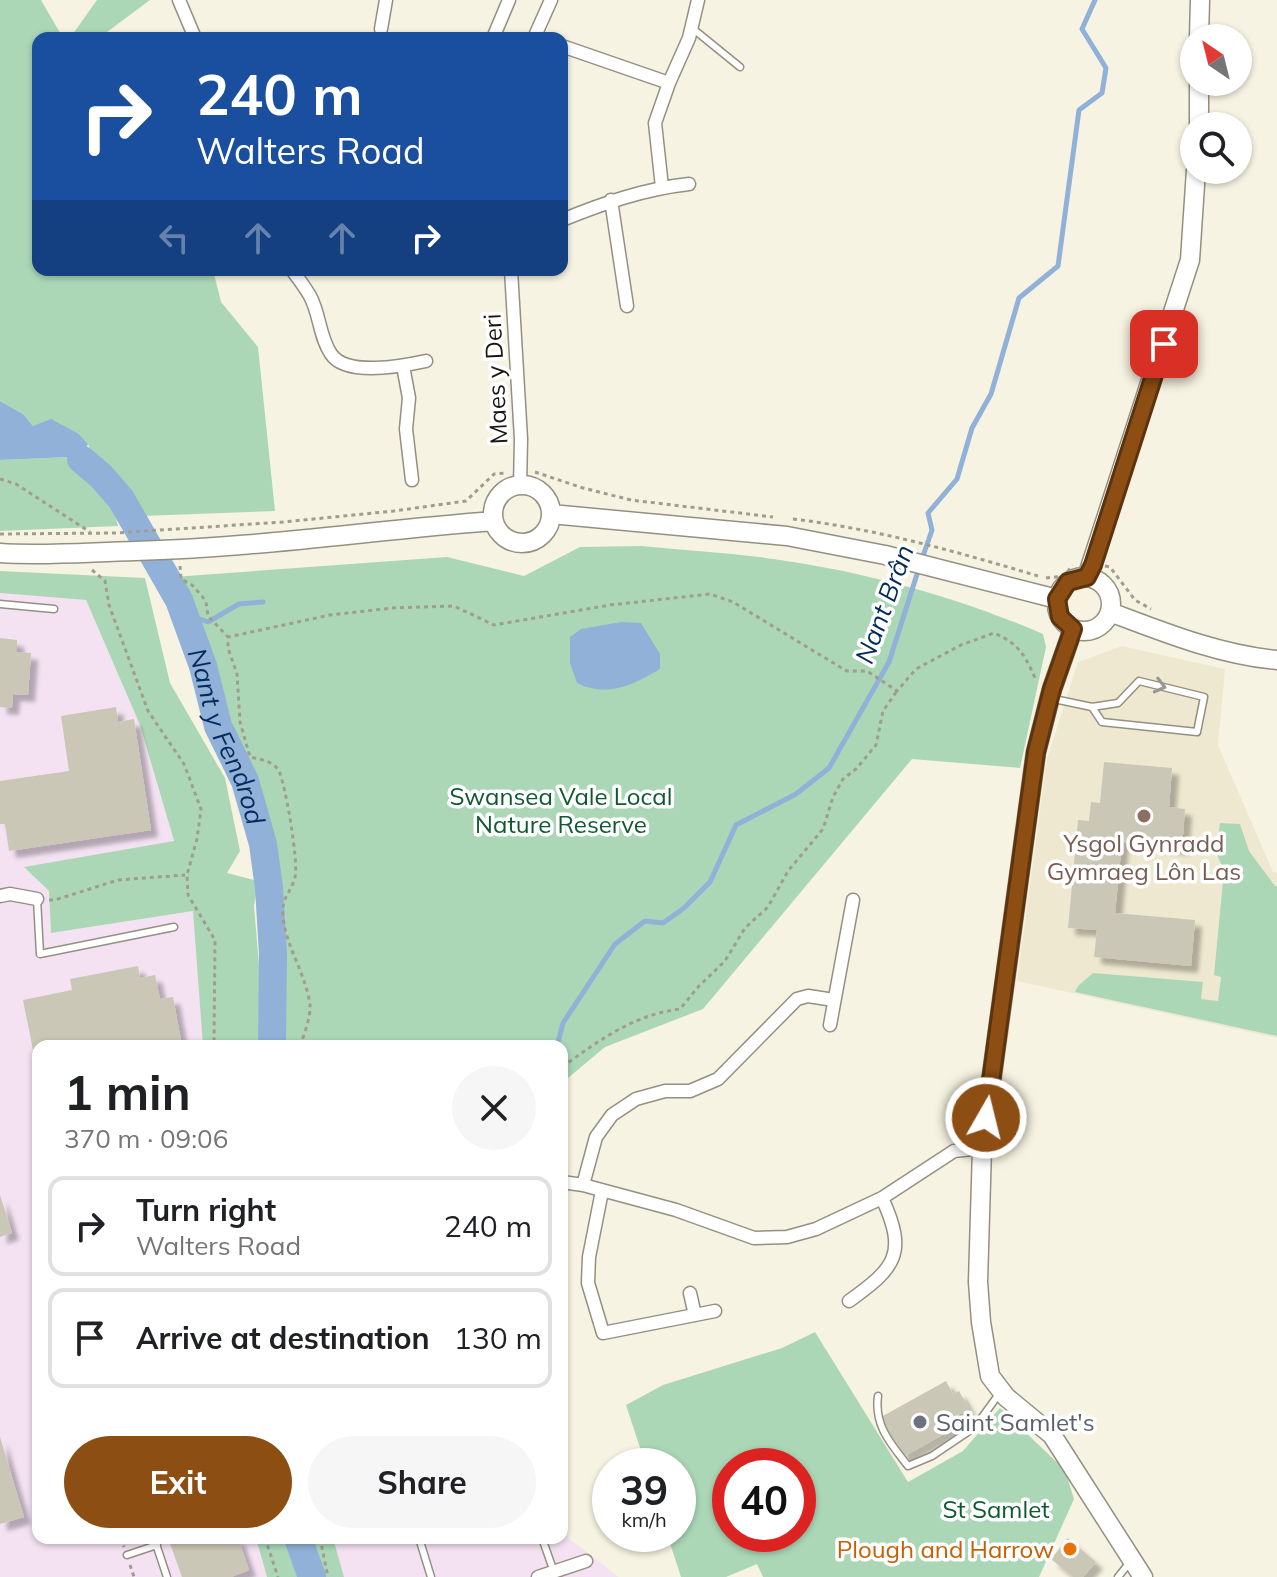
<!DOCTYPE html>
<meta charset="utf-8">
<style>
:root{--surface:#fff;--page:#f6f6f6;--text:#202124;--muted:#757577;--line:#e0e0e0;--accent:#8d4e13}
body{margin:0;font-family:Mulish,sans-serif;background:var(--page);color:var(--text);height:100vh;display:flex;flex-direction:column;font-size:30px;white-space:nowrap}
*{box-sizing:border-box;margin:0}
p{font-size:26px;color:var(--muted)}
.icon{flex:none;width:44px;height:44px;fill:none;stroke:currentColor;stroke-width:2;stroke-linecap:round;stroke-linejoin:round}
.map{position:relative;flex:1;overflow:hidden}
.panel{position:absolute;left:32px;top:1040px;width:536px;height:504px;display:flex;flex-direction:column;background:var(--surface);border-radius:16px;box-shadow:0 2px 6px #0004}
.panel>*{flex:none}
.guide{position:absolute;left:32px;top:32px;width:536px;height:244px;border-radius:16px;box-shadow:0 2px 6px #0004;background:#1a4fa0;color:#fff;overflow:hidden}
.needle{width:52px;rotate:325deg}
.fabs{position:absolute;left:1180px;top:24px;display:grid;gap:16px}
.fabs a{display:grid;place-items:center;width:72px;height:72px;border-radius:50%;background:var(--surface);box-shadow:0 2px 6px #0004;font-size:40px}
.speed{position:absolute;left:592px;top:1448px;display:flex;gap:16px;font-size:40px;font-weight:700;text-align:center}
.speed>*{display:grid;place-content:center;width:104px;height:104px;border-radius:50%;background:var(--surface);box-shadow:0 2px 6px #0004;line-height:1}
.speed small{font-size:20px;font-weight:400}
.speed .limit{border:12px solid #d22;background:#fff;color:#111}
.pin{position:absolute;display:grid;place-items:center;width:68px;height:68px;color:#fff;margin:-34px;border-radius:16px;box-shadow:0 4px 12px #0006}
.me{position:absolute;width:88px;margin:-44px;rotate:8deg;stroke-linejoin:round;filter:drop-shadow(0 0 6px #0008)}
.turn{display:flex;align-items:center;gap:28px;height:168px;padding:0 32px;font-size:36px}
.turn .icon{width:104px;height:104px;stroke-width:2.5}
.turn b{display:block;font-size:56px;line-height:68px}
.lanes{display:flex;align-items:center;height:76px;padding:0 32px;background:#0003;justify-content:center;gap:40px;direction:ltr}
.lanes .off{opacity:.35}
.round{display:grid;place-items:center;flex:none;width:84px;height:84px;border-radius:42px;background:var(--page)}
.overview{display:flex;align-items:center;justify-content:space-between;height:136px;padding:0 32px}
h1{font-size:48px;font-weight:700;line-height:60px}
.button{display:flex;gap:16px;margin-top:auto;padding:16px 32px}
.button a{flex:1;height:92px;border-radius:48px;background:var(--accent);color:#fff;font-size:32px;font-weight:700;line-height:92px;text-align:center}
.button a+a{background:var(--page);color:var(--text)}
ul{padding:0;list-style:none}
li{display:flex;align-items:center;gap:24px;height:100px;margin:0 16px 12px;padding:0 16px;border:4px solid var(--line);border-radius:16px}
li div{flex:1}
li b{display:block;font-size:30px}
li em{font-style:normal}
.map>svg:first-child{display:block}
.commercial{fill:#f4e2f3}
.built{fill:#efe8d0}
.green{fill:#abd7b7;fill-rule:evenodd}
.water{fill:#92b1d8}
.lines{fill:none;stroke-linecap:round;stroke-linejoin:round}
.stream{stroke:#92b1d8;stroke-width:5}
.river{stroke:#92b1d8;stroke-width:28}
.building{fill:#cbc7b7;filter:url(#shadow)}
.lane-casing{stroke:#949081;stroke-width:9}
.street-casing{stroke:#949081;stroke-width:15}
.secondary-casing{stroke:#949081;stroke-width:21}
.path{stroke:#a09d90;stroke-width:3;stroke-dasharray:4 4;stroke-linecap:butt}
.lane{stroke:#fff;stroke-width:6}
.street{stroke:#fff;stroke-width:12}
.secondary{stroke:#fff;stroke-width:18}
.oneway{stroke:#989794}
.route-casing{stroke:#5c330c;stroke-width:20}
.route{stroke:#8d4e13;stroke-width:14}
.education-dot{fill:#8d6e63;stroke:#fff;stroke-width:3}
.worship-dot{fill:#6b7280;stroke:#fff;stroke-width:3}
.food-dot{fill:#e8710a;stroke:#fff;stroke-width:3}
.labels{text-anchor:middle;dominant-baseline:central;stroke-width:7;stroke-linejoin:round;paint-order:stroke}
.street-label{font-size:24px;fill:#191711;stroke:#fff}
.park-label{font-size:24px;fill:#105930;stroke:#fff}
.education-label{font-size:24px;fill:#785e54;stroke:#fff}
.worship-label{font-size:24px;fill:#5b616d;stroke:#fff;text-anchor:start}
.food-label{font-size:24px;fill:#c56008;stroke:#fff;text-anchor:end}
.water-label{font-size:26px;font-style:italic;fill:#002b5b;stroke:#fff}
</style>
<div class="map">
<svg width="1277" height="1577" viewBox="0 0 1277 1577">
<defs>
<filter id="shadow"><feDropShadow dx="7" dy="7" stdDeviation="2" flood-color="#0004"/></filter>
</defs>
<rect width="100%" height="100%" fill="#f7f3e2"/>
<path class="commercial" d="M0,593l86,7 54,125 34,117 -149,25 24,24 2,42 143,-22 9,135h-165v492h524v-5l57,44h-619z"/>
<path class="built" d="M1122,646l103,23 -7,76 55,127 4,1v165l-260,-57 30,-222 31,-97z"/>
<path class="green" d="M0,0h41l22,38h-25v232h175l8,32 37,45 17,164 -133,5 -48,-57 -6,-15 -9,-10 -46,-8 -10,-12 -23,-13z
M97,0h53l-51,38h-29z
M71,457c29,25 37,31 47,69l-118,5v-71z
M642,546c39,4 78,6 117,11 97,12 194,38 284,77l3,13 -26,121 -108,-9 -209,250 -98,38 -43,36v-37h-287l-3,-154 -2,-25 -11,-57 -19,-55 -18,-35 -13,-52 -19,-52 -17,-39 274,-20 77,19 56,-29z
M0,571l145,7 25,105 55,95 15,73 -13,22 31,8 -4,25 12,140h-63l-10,-135 -142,22 -2,-42 -25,-24 150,-26 -34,-116 -54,-125 -86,-7z
M1220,823l20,1 9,27 26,35h2v150l-202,-44 3,-6 15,-13 110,9 -2,17 17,2 3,-24 -7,-2 10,-104 -8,-19z
M815,1332l93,150 55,-31 37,-43 65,62 9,29 -35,78h-276l-6,-13 -31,13h-45l-14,-43h11v-68h-32l-20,-61 37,-20 119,-37zM730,1466h68v68h-68z
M256,1538h77l11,39h-77z"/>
<path class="water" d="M0,401l23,13 10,12 18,-7 28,15 9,10 -7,15 -10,-2 -71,3z
M621,622l20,1 19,31v15c-26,16 -54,29 -83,14l-7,-20v-26l11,-8z"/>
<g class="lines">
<path class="stream" d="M922,559l10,-29 -4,-17 29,-34 15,-51 19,-34 28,-96 39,-32 21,-156 23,-17 4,-25 -24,-39 13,-29
M184,613l24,9 31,-18 24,-2
M198,689h10
M557,1046l6,-23 52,-79 30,-23 18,2 21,-15 26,-26 26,-57 60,-31 33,-26 60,-106 30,-94"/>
<g class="river">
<path id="s1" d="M81,459l20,17 20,23 58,101 24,66 15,60 27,55 18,63 6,44 4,66 -1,92"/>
<path d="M298,1538l14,39"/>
</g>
</g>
<path class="building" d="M0,638l17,2v12l14,1 -3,42 -15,-1 -1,14 -12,-1z
M116,707l2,15 16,-3 17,111 -142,21 -4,-27h-5v-43l69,-10 -8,-55z
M1104,762l68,6 -3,39 16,2 -3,39 -60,-6 -7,71 80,7 -4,46 -97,-9 3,-27 -29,-2 10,-108 11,1 2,-19 9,1z
M138,966l2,12 15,-3 5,24 13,-2 9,49h-144l-1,24 -14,-70 49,-10 -2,-11z
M0,1195l12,38 -12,4z
M946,1381l7,13 6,-3 10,18 -16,9 5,8 -55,31 -22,-40z
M0,1437l24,80 -24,7z
M168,1538h70l11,32 -18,7h-49z
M1068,1538l28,24 -13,15h-10l-22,-18z"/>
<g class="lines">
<g class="lane-casing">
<path id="lane" d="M692,28l48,39
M0,604l54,5
M1054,699l38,8 26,-4 21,-22 65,16 -7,35 -95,-10 -10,-15
M37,899l3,55 134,-27
M878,1396c-4,30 13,48 30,70l24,-10 43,-29 24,-33
M154,1538l13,39
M419,1538l12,39
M542,1538l12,34
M127,1555l30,-10
M1118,1577l12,-15"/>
</g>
<g class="street-casing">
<path id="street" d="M179,0l16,38
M381,29l5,-29
M493,38l16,-38
M534,38l17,-38
M562,46l107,37
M662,187l-7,-64 14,-40 20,-45 9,-38
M611,200l16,106
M562,220c42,-17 82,-31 127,-36
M292,270c6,8 13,17 18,26 10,18 9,40 21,58 15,23 72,12 95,7
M511,270l10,169 -1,47
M403,366l6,32 -3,31 6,51
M0,896l10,-2 27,5
M830,1025l23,-125
M562,1182l21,3 93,25 78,28 33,-1 29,-8 66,-31 72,-47 28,-3
M583,1185l13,-48 16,-22 24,-16 29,-8h25l28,-12 79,-80 11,-3 26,4
M602,1191l-13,66 -1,26 15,50 112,-22
M690,1293l5,22
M849,1301c46,-33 59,-47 33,-103
M538,1577l48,-16"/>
</g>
<g class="secondary-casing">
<path id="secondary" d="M1199,38l1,-38
M1199,126v-44
M493 514a29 29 0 1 1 58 0a29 29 0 1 1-58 0Z
M551,514l236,22 98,19 172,44
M0,553c45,3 90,-1 135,-2 120,-3 239,-21 359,-30
M1087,577l103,-317 6,-90
M1057 604a27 27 0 1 1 54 0a27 27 0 1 1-54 0Z
M1110,612c53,20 110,43 167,48
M1073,629l-21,60 -16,63 -54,396 -4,134 3,40 9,54 16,21 46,38 91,142"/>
</g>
<path class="path" d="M535,472l48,16 48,12 142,17
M0,479l16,5 74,48
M793,519c84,10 165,33 245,57
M0,534l115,-1 168,-11 111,-11 72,-10 28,-27 13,-1
M180,566l1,13 11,6 10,11 4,6 2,14 20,21
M1105,566l5,1 25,33 16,9
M92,570l13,11 4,24 39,106 36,53 17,45 -4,30 -10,36 1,20 27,45 -1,106
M1046,578l19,-2 7,-11
M49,900h6l63,-20 67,-5
M300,1046c4,-11 11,-30 10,-41 -4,-31 -24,-58 -27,-88 -2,-21 8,-23 12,-40 4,-13 -10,-97 -17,-108 -7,-8 -18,-10 -28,-12l-10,-35 -3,-48 -9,-26v-11l102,-22 62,-7 62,-2 40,19 116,-20 100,-11 23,8 107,65 7,4h20l30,20 19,-22 45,-24 33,-12c26,11 31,23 42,47
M562,1067c38,-27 71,-52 118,-58l19,-23 26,-25 20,-33 23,-21 20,-36 35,-42 10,-32 10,-18 13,-10 20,-24 7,-34 14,-20
M121,1538l3,9
M265,1538l13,39
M320,1538l8,39
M130,1565l4,12"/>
<use href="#lane" class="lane"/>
<use href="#street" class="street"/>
<use href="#secondary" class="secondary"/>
</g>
<defs><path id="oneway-chevron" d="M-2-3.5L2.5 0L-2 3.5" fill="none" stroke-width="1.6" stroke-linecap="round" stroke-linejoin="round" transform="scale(2)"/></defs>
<use class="oneway" href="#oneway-chevron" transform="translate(1160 686) rotate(14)"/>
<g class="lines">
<g class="route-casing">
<path id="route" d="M986,1118l50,-366 16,-63 21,-60 -13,-12 -3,-18 11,-17 19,-5 6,-12 71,-221"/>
</g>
<use href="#route" class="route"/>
</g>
<circle class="education-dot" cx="1144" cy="816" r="8"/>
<circle class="worship-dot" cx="920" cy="1422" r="8"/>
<circle class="food-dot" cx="1070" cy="1549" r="8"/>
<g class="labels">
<g class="street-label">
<text transform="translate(495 379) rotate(-93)">Maes y Deri</text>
</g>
<g class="park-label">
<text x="561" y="796">Swansea Vale Local<tspan x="561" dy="28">Nature Reserve</tspan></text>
<text x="996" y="1509">St Samlet</text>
</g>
<g class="education-label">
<text x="1144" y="843">Ysgol Gynradd<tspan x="1144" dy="28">Gymraeg Lôn Las</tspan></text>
</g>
<g class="worship-label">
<text x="936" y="1422">Saint Samlet's</text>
</g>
<g class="food-label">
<text x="1054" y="1549">Plough and Harrow</text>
</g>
<g class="water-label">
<text transform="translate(884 604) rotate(-70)">Nant Brân</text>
<text stroke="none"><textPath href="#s1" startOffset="318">Nant y Fendrod</textPath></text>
</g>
</g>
</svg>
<div class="fabs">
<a><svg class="needle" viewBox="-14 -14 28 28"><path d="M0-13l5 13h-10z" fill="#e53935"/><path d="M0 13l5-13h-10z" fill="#757577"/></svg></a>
<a><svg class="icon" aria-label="search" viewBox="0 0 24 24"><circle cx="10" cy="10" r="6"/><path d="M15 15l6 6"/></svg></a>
</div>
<div class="speed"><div>39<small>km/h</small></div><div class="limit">40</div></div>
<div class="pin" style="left:1164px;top:344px;background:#d93025"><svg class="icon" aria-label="arrive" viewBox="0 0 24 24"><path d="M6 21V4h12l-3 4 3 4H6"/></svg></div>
<svg class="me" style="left:986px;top:1118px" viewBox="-20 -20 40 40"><circle r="17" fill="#8d4e13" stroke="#fff" stroke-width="3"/><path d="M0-11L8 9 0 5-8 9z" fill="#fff"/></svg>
<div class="guide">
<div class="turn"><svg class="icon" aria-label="right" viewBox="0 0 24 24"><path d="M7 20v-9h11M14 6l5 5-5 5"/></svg><div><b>240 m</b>Walters Road</div></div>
<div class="lanes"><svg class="icon off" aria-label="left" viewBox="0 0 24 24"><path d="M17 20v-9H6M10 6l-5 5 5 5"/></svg><svg class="icon off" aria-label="ahead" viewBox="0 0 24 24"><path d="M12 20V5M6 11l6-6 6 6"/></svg><svg class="icon off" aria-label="ahead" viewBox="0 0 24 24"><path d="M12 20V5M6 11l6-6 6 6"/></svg><svg class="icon" aria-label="right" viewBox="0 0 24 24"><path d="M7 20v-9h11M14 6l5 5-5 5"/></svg></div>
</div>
<section class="panel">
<div class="overview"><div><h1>1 min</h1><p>370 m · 09:06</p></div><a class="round"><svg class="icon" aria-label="close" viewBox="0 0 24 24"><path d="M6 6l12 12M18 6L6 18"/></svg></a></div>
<ul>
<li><svg class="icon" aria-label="right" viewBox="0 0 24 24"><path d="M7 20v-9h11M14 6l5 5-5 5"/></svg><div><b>Turn right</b><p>Walters Road</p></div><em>240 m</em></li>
<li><svg class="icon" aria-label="arrive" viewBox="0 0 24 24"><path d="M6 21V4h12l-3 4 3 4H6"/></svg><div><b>Arrive at destination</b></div><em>130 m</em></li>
</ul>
<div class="button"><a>Exit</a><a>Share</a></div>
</section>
</div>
